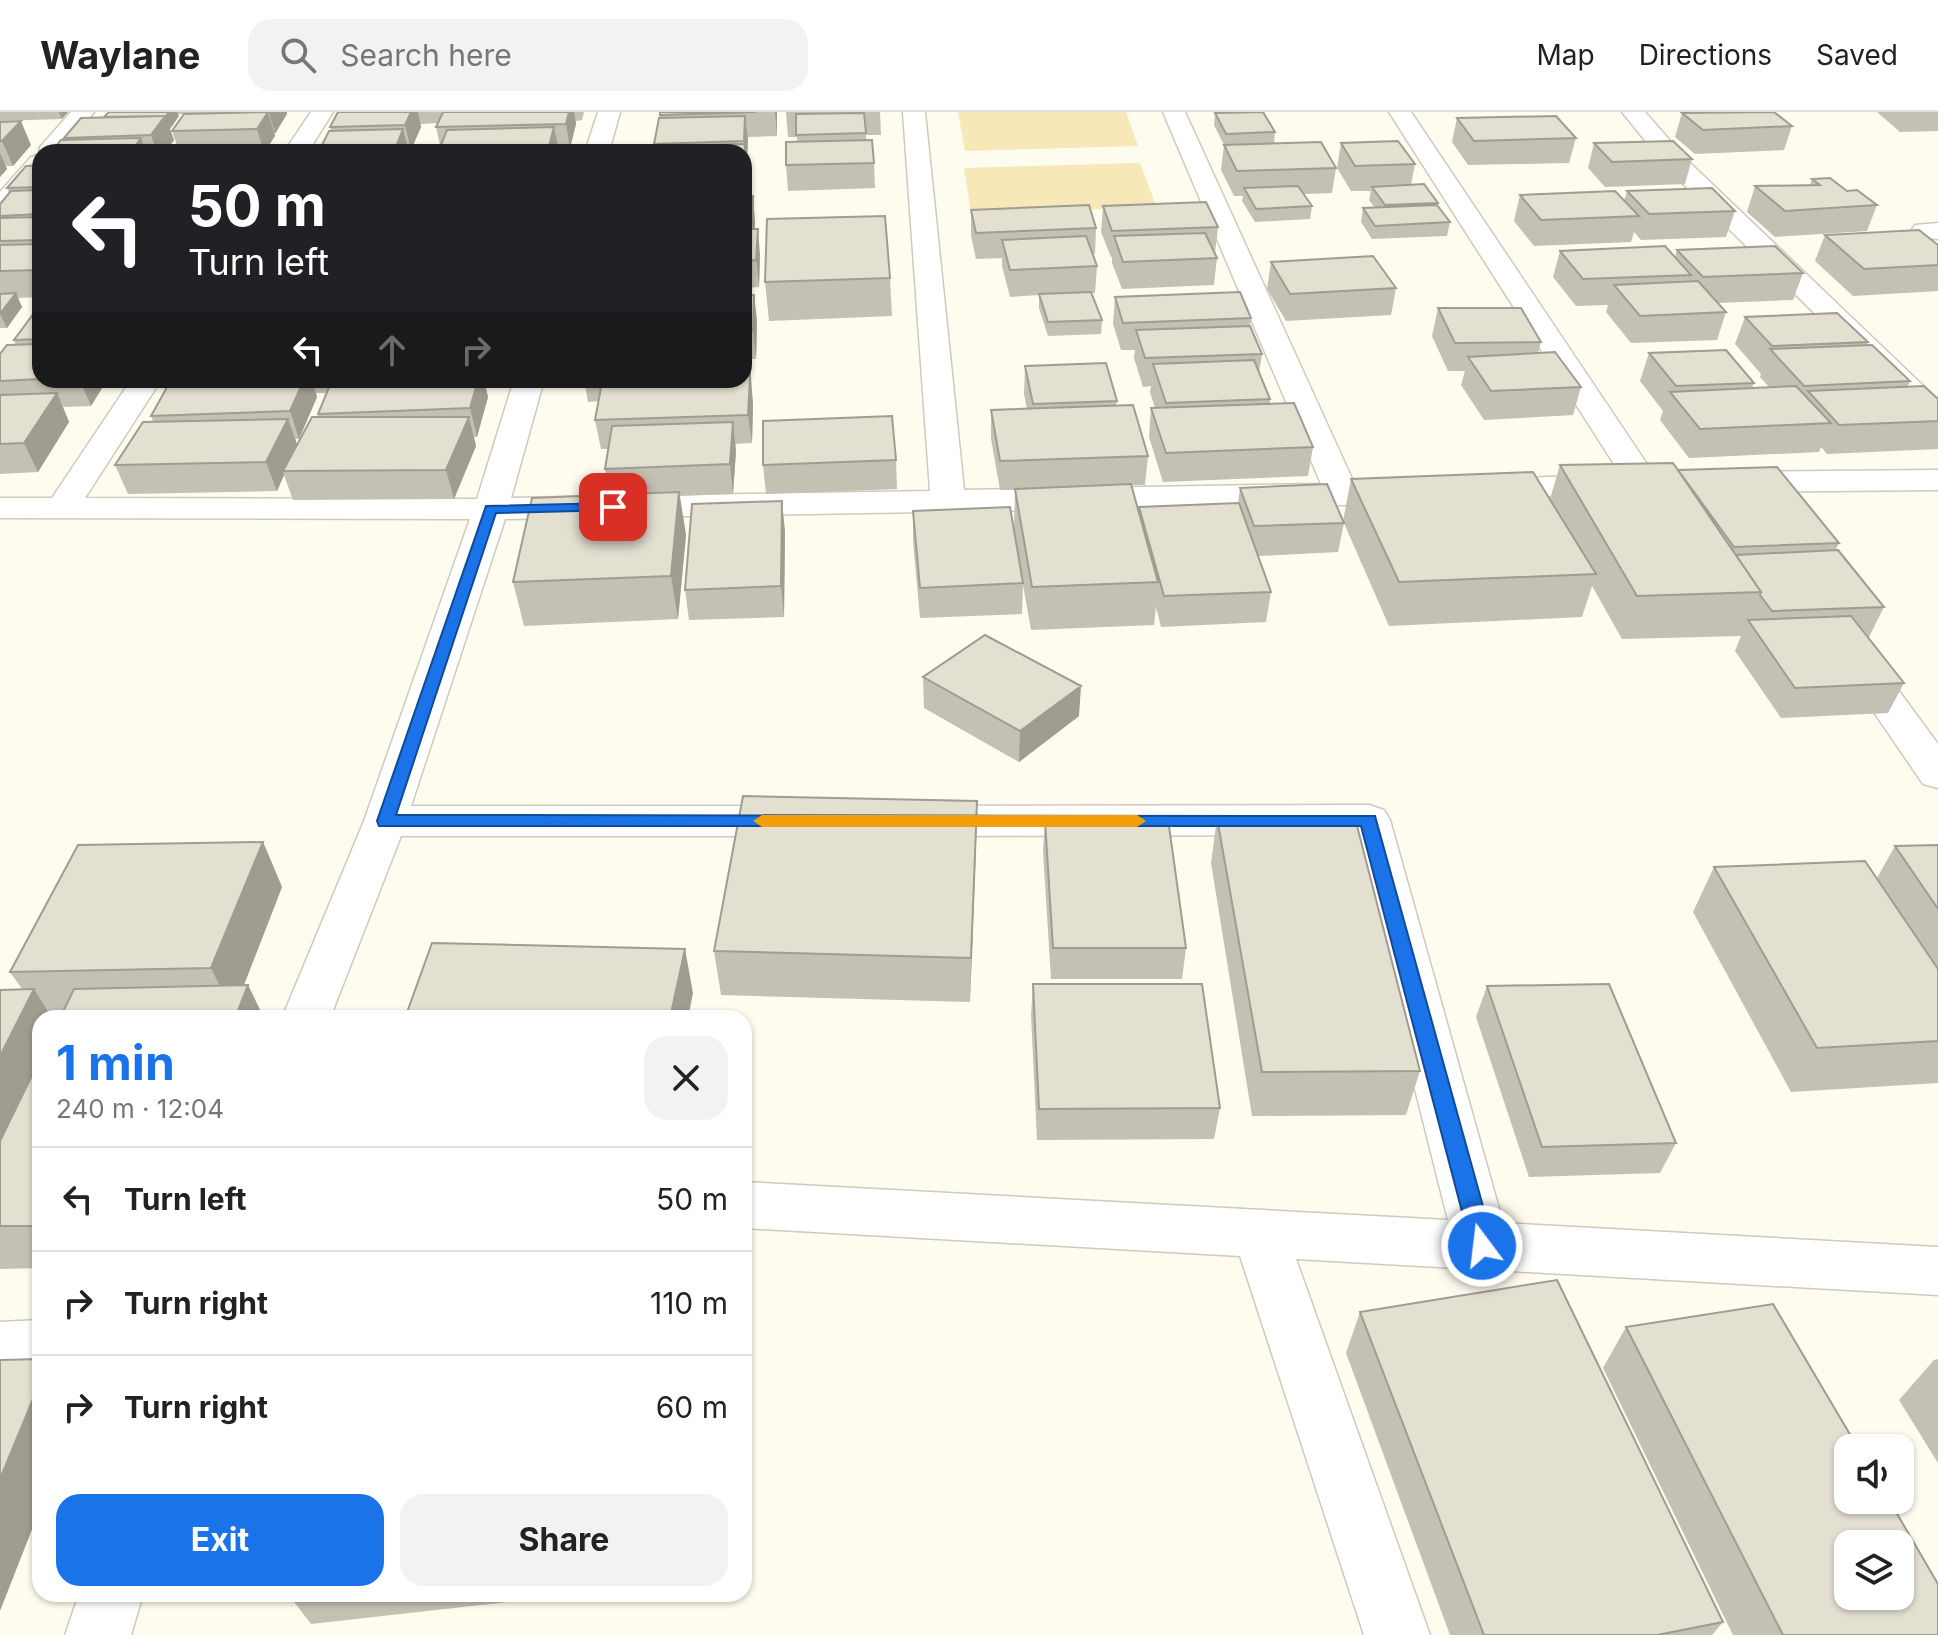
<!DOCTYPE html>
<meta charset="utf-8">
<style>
:root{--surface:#fff;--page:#f2f2f2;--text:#222;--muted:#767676;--line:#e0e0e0;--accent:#1a73e8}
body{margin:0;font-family:Inter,sans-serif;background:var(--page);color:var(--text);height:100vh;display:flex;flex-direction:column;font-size:30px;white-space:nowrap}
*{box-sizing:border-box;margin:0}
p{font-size:26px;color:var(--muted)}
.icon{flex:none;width:44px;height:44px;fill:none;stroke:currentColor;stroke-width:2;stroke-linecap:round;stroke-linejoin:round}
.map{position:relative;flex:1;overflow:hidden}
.details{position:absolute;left:32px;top:898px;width:720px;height:592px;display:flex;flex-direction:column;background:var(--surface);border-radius:24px;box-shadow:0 2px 6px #0004}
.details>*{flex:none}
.guide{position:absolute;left:32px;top:32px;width:720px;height:244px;border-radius:24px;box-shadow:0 2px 6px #0004;background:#202124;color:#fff;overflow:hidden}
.controls{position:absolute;left:1834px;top:1322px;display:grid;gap:16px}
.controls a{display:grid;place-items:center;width:80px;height:80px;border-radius:16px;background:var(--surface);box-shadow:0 2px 6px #0004;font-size:40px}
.pin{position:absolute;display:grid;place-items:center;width:68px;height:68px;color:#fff;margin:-34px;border-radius:16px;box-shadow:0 4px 12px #0006}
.me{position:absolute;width:88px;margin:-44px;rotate:345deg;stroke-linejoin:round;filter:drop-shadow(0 0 6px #0008)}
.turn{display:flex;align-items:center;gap:28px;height:168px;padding:0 24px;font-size:36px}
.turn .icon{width:104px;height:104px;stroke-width:2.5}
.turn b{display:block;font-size:56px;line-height:68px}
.lanes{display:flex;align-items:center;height:76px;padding:0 24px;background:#0003;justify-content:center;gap:40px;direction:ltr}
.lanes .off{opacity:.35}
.round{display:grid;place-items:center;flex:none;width:84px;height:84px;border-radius:24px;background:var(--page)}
.overview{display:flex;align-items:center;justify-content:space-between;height:136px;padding:0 24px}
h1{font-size:48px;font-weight:700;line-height:60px;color:var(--accent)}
.primary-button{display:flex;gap:16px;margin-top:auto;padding:16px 24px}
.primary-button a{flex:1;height:92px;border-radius:24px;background:var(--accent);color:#fff;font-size:32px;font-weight:700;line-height:92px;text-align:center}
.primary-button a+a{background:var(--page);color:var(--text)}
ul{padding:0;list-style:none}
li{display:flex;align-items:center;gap:24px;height:104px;padding:0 24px;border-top:2px solid var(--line)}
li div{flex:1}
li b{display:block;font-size:30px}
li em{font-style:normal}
header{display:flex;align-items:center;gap:48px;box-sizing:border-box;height:112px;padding:0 40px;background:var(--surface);border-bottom:2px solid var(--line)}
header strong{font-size:38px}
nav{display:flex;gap:44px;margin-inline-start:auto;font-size:28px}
.search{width:560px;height:72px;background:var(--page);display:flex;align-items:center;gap:20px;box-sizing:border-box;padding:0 28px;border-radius:24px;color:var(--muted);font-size:30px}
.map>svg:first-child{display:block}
.green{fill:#f6e8b7}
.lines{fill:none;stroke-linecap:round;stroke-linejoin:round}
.minor-casing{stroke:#cecabc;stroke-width:3}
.minor{fill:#fff;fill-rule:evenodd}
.wall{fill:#c3c0b4;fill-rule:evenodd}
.shaded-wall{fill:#9f9c92}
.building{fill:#e3dfd1;stroke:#9f9c92;stroke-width:2;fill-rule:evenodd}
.route{fill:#1a73e8;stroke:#114b97;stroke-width:2}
.slow{fill:#f59e0b}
</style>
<header>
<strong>Waylane</strong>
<div class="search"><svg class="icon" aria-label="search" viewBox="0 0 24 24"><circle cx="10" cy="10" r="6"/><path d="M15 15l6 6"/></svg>Search here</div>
<nav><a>Map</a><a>Directions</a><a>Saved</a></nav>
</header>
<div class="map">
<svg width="1938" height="1523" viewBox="0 0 1938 1523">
<rect width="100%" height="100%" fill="#fefbef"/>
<path class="green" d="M958,0h168l12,34 -173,5z
M1140,51l17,45 -186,4 -7,-44z"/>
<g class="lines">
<g class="minor-casing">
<path id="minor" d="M71,0h23l-32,40h-22v25l-31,36 -9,3v-24l31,-35 8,-2 1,-8z
M311,0h22l-25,40h-24z
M598,0h22l-11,40h-24z
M903,0h22l39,378 357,-6 -158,-372h22l169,371 67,2 5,7 -5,7 -78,6 -838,14 -94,287h388l15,5 6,10 -6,10 -15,5h-398l-71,182h-48l82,-197 106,-302 -470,-1v-20h52l79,-118h30l-76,118 392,1 37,-119h30l-33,118 419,-7z
M1389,0h22l248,370 -5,7 -12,3 -14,-6 -15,7 -131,6 -12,-3 -5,-7 5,-7 12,-3 139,-4z
M1622,0h23l42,48 251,240v26l-11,-2 -258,-254z
M1938,111v16l-23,-2 -4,-6 4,-6z
M1938,358v20l-208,2 -12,-3 -5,-7 5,-7 12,-3z
M1871,556l14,4 53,72v44l-15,-4 -71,-104 5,-8z
M1369,693l15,5 6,10 113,403 435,24v48l-642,-36 134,376h-66l-124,-379 -496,-28v-46l704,38 -97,-385 -435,1 -15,-5 -6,-10 6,-10 15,-5z
M40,1208v52l-40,2v-52z
M79,1482h64l-12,41h-66z"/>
</g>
<use href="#minor" class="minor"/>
</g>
<path class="wall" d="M0,0h68l-6,7 -62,2z
M109,0h178v2l-13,20 1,2 -10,16h-92l6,-1 -7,-20 16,-17h-10l1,2 -9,13 4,11 -9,12h-114l14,-12 -1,-2 40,-21z
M338,0h246l-2,8 -6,1v3l-6,24h-12l1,4h-121l2,-7 -4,-18 2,-4 -17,1v3l-10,23h-3l1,2h-90l12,-21 -1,-4z
M660,0h117v24l-30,1 -1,56h-2v-41l-89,-6z
M786,0h94l1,23h-15v5l8,23 1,25 -87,3 -2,-26 11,-23v-5h-9z
M1877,0h61v19l-38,1z
M1215,1l60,19 -1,11 62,25 -4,25 -28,1 8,12 -2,13 -55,3 -13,-21 1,-5h-9l-13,-26 3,-25 -10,-20z
M1682,1l110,13 -8,24 -89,4 -20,-17z
M1457,6l119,20 -7,25 -101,2 -16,-23z
M0,10l31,23 -18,21h-7l1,3 -7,8z
M1341,31l74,21 -4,21 27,18 -1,3 13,16 -3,14 -75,3 -11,-17 2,-14h12l-6,-8 2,-9h-20l-14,-23z
M1594,31l98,16 -7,25 -80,3 -17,-19z
M40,53v132l-22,1 4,9 -15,21h-7v-124l9,-11 -2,-5z
M1812,67l35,12 30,14 -10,26 -92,6 -28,-25 8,-26 55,-1z
M1627,79l108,20 -9,26 -85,3 -7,-8 -3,10 -97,4 -20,-25 6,-26 104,6z
M744,84h9l2,33 5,26 -1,32 -15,1z
M1103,94l115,21 -3,26 2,5 -3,27 -92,4 -10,-26v-6h-1l-10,-25z
M971,98l125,18 -1,26h-3l5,12 -2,27h-3l10,27 -1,14 -53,2 -9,-28v-13l-29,2 -8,-31v-8l-26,1 -5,-23z
M1825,123l113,10v46l-85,5 -38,-35z
M1677,138l126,23 -10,27 -75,3 8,9 -9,28 -86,3 -25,-31 2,-7 -32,1 -23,-29 7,-26 115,6z
M1271,150l125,26 -5,27 -105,6 -19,-32z
M890,166l2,38 -123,5 -4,-39z
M744,183h10l3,27 -1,37h-5l-1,18 3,28 -1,38 -17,1 1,7 -3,43 -53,2 6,39 -8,84 -154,7 -11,-44 97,-87 -5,-26 4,-20h-8l-6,-29 4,-19 -11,1 -4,-22h160z
M1115,185l136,21 -1,9 12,27 -3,19 11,26v5l43,43 -5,29 -145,6 -14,-45 2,-29h4l-5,-16 1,-6 -8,1 -9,-29 1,-8h-14l-8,-26z
M1438,196l103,34 -3,11 43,34 -8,28 -89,5 -23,-35 4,-14h-17l-16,-35z
M40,197v71h67l-16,26 -28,1 6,15 -31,50 -38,2v-120l16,-9 -2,-5z
M1745,205l123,25 -1,3 43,36 -2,5 30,13v50l-111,5 -6,-7 -2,5 -130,6 -29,-38 3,-9 -23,-30 9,-28 105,30 -2,5 17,-1 -9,-10 1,-3 -26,-30z
M1025,254l92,35 -1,5 32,50 -3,29h-13l7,27v-5l99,-4 2,-15 104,35 -6,29 -80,4 13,36 -5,30 -105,5 -5,-20 -2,18 -123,5 -8,-45 -1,29 -102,4 -7,-77v-30l101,18 1,-39h-15l-9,-51v-29l36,-1 -3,-15z
M171,268h313l4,17 -11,40h-3l2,9 -22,53 -161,1 -9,-25 -7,16 -149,3 -13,-29 38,-44 -2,-5zM316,281h10l-8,21v3l-21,28 -2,-6h4l18,-42z
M896,348l1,29 -131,5 -3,-29z
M1560,353l118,5 161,73 -4,8 49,56 -15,30 35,46 -16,30 -107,5 -46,-67 6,-15 -119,3 -30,-53 -10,31 -193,9 -46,-105 8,-42 199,20z
M785,419l-1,86 -95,3 -4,-30z
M923,565l156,39 -60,46 -95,-54z
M977,689l-1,44 -6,157 -249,-7 -7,-44z
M1217,706l203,253 -14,44 -154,1 -41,-253z
M1045,708l141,128 -4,31h-131l-8,-128z
M263,730l19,45 -38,98h4l16,33h-204l1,-2h-10l1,2h-12v250l-40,1v-279l22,-1 -12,-17z
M1938,733v238l-147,9 -98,-180 21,-45 163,11 18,-32z
M1033,872l187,124 -6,31 -177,1 -6,-125z
M1487,874l189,157 -16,30 -131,4 -53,-160z
M1360,1200l363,310 -11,13h-262l-104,-282z
M1626,1215l312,308h-205l-130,-267z
M1938,1247v104l-39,-63 35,-40z
M288,1482h256v4l-233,26z"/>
<path class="shaded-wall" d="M59,0h9l-6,7z
M169,0h8l2,4 -9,13 4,11 -9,12h-8l-6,-17z
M268,0l7,24 -11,16 -7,-23z
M269,0h18v2l-12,20z
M411,0h7l3,15 -10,23 -6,-25z
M569,0h5l2,12 -6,24 -4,-24z
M775,0h2v24z
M745,4l3,24 -2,53 -2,-22v-30z
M21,9l10,24 -18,21 -11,-25z
M554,15l5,25h-11v-2z
M403,17l6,23h-14v-3z
M141,26l5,14h-15z
M0,41l7,16 -7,8z
M753,84l2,26 -1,27 -2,-26z
M758,117l2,26 -1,32 -3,-27z
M16,181l6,14 -15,21 -7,-14z
M754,183l3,27 -1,37 -3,-28z
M748,222l5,71 -1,38 -4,-28 1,-19 -3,-28z
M80,268h27l-16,26z
M304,268h8l5,17 -18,42 -9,-28z
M478,268h6l4,17 -11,40 -7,-29z
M57,281l12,29 -31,50 -14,-29z
M469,305l7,29 -22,53 -8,-29z
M288,307l10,28 -15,24 1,4 -7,16 -11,-29z
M733,310l3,29 -3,43 -3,-30z
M679,380l7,43 -8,84 -7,-43z
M782,389l3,30 -1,86 -3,-31z
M1081,574l-2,30 -60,46 1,-31z
M977,689l-1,44 -6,157 1,-44z
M263,730l19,45 -49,126 -22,-45z
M685,837l8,44 -5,25h-18z
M248,873l16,33h-29z
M34,877l18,29h-12v61l-40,83v-106z
M40,1270v127l-40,102v-132z"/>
<path class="building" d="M109,0h60l-3,4 -62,1z
M268,0l-11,17 -85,2 12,-17z
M338,0h73l-6,13 -75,2z
M443,0h126l-3,12 -130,3z
M660,0h96l-96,3z
M1263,0l12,20 -49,2 -11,-21z
M1774,0l18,14 -89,4 -21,-17z
M864,1l2,20 -70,2v-21z
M165,4l-14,19 -87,3 17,-20z
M745,4l-1,25 -90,3 5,-26z
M1556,4l20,22 -102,3 -17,-23z
M21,9l-19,20h-2v-19z
M554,15l-6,23 -110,2 9,-22z
M403,17l-8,20 -76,2 10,-20z
M141,26l-10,14h-80l10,-12z
M872,28l2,23 -88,2v-23z
M1398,29l17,23 -60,2 -14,-23z
M1673,29l19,18 -80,3 -18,-19z
M1321,30l15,26 -99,3 -13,-26z
M745,32l-1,18v-10h-111l1,-5z
M233,37l-2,3h-58l1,-1z
M40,53v22l-33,1 19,-22z
M1830,66l17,13 10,-1 20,15 -92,6 -30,-25 65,-1 -8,-6z
M1424,72l14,19 -53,2 -13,-18z
M1298,74l14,20 -56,3 -12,-21z
M1712,76l23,23 -86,3 -22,-23z
M40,78v24l-40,2v-12l11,-13z
M1615,79l24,25 -98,4 -21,-25z
M744,84h9l-1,27h-8z
M1206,90l12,25 -106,4 -9,-25z
M1089,93l7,23 -120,5 -5,-23z
M1437,93l13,17 -75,4 -12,-18z
M885,104l5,62 -125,4 2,-63z
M40,105v23l-40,1v-23z
M744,117h14l-2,31 -12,1z
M1919,118l19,15v20l-74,4 -39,-34z
M1205,121l12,25 -94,4 -9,-26z
M1086,124l11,30 -87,4 -8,-30z
M40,132v26l-40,1v-26z
M1665,134l26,29 -108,4 -23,-28z
M1775,134l28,27 -100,4 -26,-27z
M1373,144l23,32 -106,6 -19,-32z
M1698,169l28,31 -86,4 -26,-31z
M1091,180l11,28 -54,2 -9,-28z
M1240,180l11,26 -128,5 -8,-26z
M16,181l-16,21v-20z
M744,183h10l-1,36h-9z
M1438,196h83l20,34 -86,1z
M37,197h3v30l-26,1z
M1837,201l31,29 -96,4 -27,-29z
M1250,214l12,28 -117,4 -9,-28z
M744,222h4l-2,34h-2z
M40,232v35l-40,2v-27l7,-9z
M1872,233l38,36 -106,5 -34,-37z
M1726,238l28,33 -78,3 -27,-33z
M1555,240l26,35 -90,4 -23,-34z
M1254,248l16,39 -104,4 -13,-39z
M1106,251l11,38 -84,3 -8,-38z
M750,264l-2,39 -153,5 7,-38 49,-2h93v-3z
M171,268h133l-14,31 -139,5z
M332,268h146l-8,28 -152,6z
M1796,274l35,37 -131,6 -30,-37z
M1924,274l14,13v22l-99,4 -31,-34z
M57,281l-33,50 -24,1v-49z
M1294,291l19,44 -147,6 -15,-45z
M1133,293l15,51 -148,5 -9,-51z
M892,304l4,44 -133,5v-44z
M312,305h157l-23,53 -163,1z
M288,307l-22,43 -151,3 28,-43z
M733,310l-3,42 -125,5 7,-43z
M1673,351l88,129 -124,4 -77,-131z
M1777,355l62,76 -105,4 -56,-77z
M1533,360l63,102 -197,8 -48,-103z
M1131,372l27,98 -126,5 -17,-98z
M1327,372l17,39 -90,3 -14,-38z
M679,380l-8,84 -158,6 19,-84z
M782,389l-1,85 -96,4 7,-86z
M1239,391l32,89 -107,4 -25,-89z
M1010,395l13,76 -103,5 -7,-77z
M1838,438l46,57 -112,4 -12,-16 1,-3 -25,-37z
M1851,504l53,67 -109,5 -47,-68z
M985,523l96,51 -61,45 -97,-54z
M743,684l234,5 -6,157 -257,-7z
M1217,706h138l65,253 -158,1z
M1168,707l18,129h-133l-8,-128z
M263,730l-52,126 -201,4 68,-127z
M1938,733v64l-43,-63z
M1865,749l73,108v72l-121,7 -103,-181z
M432,831l253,6 -15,69h-265z
M1033,872h169l18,124 -181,1z
M1609,872l67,159 -134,4 -55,-161z
M248,873l-13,33h-175l14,-29z
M34,877l-34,67v-66z
M40,947v167h-40v-85z
M1557,1168l166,342 -66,13h-173l-124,-323z
M1773,1192l85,144h-10v52h41l49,84v51h-155l-157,-308zM1848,1432h52v52h-52z
M40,1247v23l-40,97v-119z"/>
<path class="route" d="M613,391l7,4 -2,3 -122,3 -100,302 979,1 119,430 -4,7 -8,3 -8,-3 -3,-7 -110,-420h-982l-2,-5 109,-315z"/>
<path class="slow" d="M762,703h375l9,6 -9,6h-375l-9,-6z"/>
</svg>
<div class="controls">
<a><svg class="icon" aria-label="sound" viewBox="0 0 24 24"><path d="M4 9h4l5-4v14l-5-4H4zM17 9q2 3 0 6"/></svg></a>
<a><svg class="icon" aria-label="layers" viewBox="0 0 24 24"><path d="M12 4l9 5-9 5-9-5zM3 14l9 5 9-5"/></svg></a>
</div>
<div class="pin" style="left:613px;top:395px;background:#d93025"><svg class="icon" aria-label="arrive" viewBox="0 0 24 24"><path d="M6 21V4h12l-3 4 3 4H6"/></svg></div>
<svg class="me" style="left:1482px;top:1134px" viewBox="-20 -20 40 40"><circle r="17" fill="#1a73e8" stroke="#fff" stroke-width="3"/><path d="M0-11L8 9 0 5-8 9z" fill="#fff"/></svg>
<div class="guide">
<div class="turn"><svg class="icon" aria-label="left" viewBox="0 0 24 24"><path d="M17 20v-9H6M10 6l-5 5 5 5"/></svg><div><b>50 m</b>Turn left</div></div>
<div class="lanes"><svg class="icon" aria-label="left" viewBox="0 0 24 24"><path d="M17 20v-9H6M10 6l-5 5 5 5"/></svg><svg class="icon off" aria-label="ahead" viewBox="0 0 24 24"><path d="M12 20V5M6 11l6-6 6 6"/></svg><svg class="icon off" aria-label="right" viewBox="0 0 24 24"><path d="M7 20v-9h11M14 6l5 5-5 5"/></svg></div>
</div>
<section class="details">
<div class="overview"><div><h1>1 min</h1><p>240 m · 12:04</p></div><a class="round"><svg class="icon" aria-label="close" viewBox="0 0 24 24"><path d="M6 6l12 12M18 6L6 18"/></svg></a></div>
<ul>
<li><svg class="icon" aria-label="left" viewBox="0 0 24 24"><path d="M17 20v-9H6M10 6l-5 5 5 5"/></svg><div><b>Turn left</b></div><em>50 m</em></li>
<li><svg class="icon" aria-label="right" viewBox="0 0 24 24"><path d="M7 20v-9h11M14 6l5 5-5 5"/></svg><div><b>Turn right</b></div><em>110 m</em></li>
<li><svg class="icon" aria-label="right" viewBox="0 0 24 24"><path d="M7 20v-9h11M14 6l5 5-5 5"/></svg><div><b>Turn right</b></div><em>60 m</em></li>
</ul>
<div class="primary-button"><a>Exit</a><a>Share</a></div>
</section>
</div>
